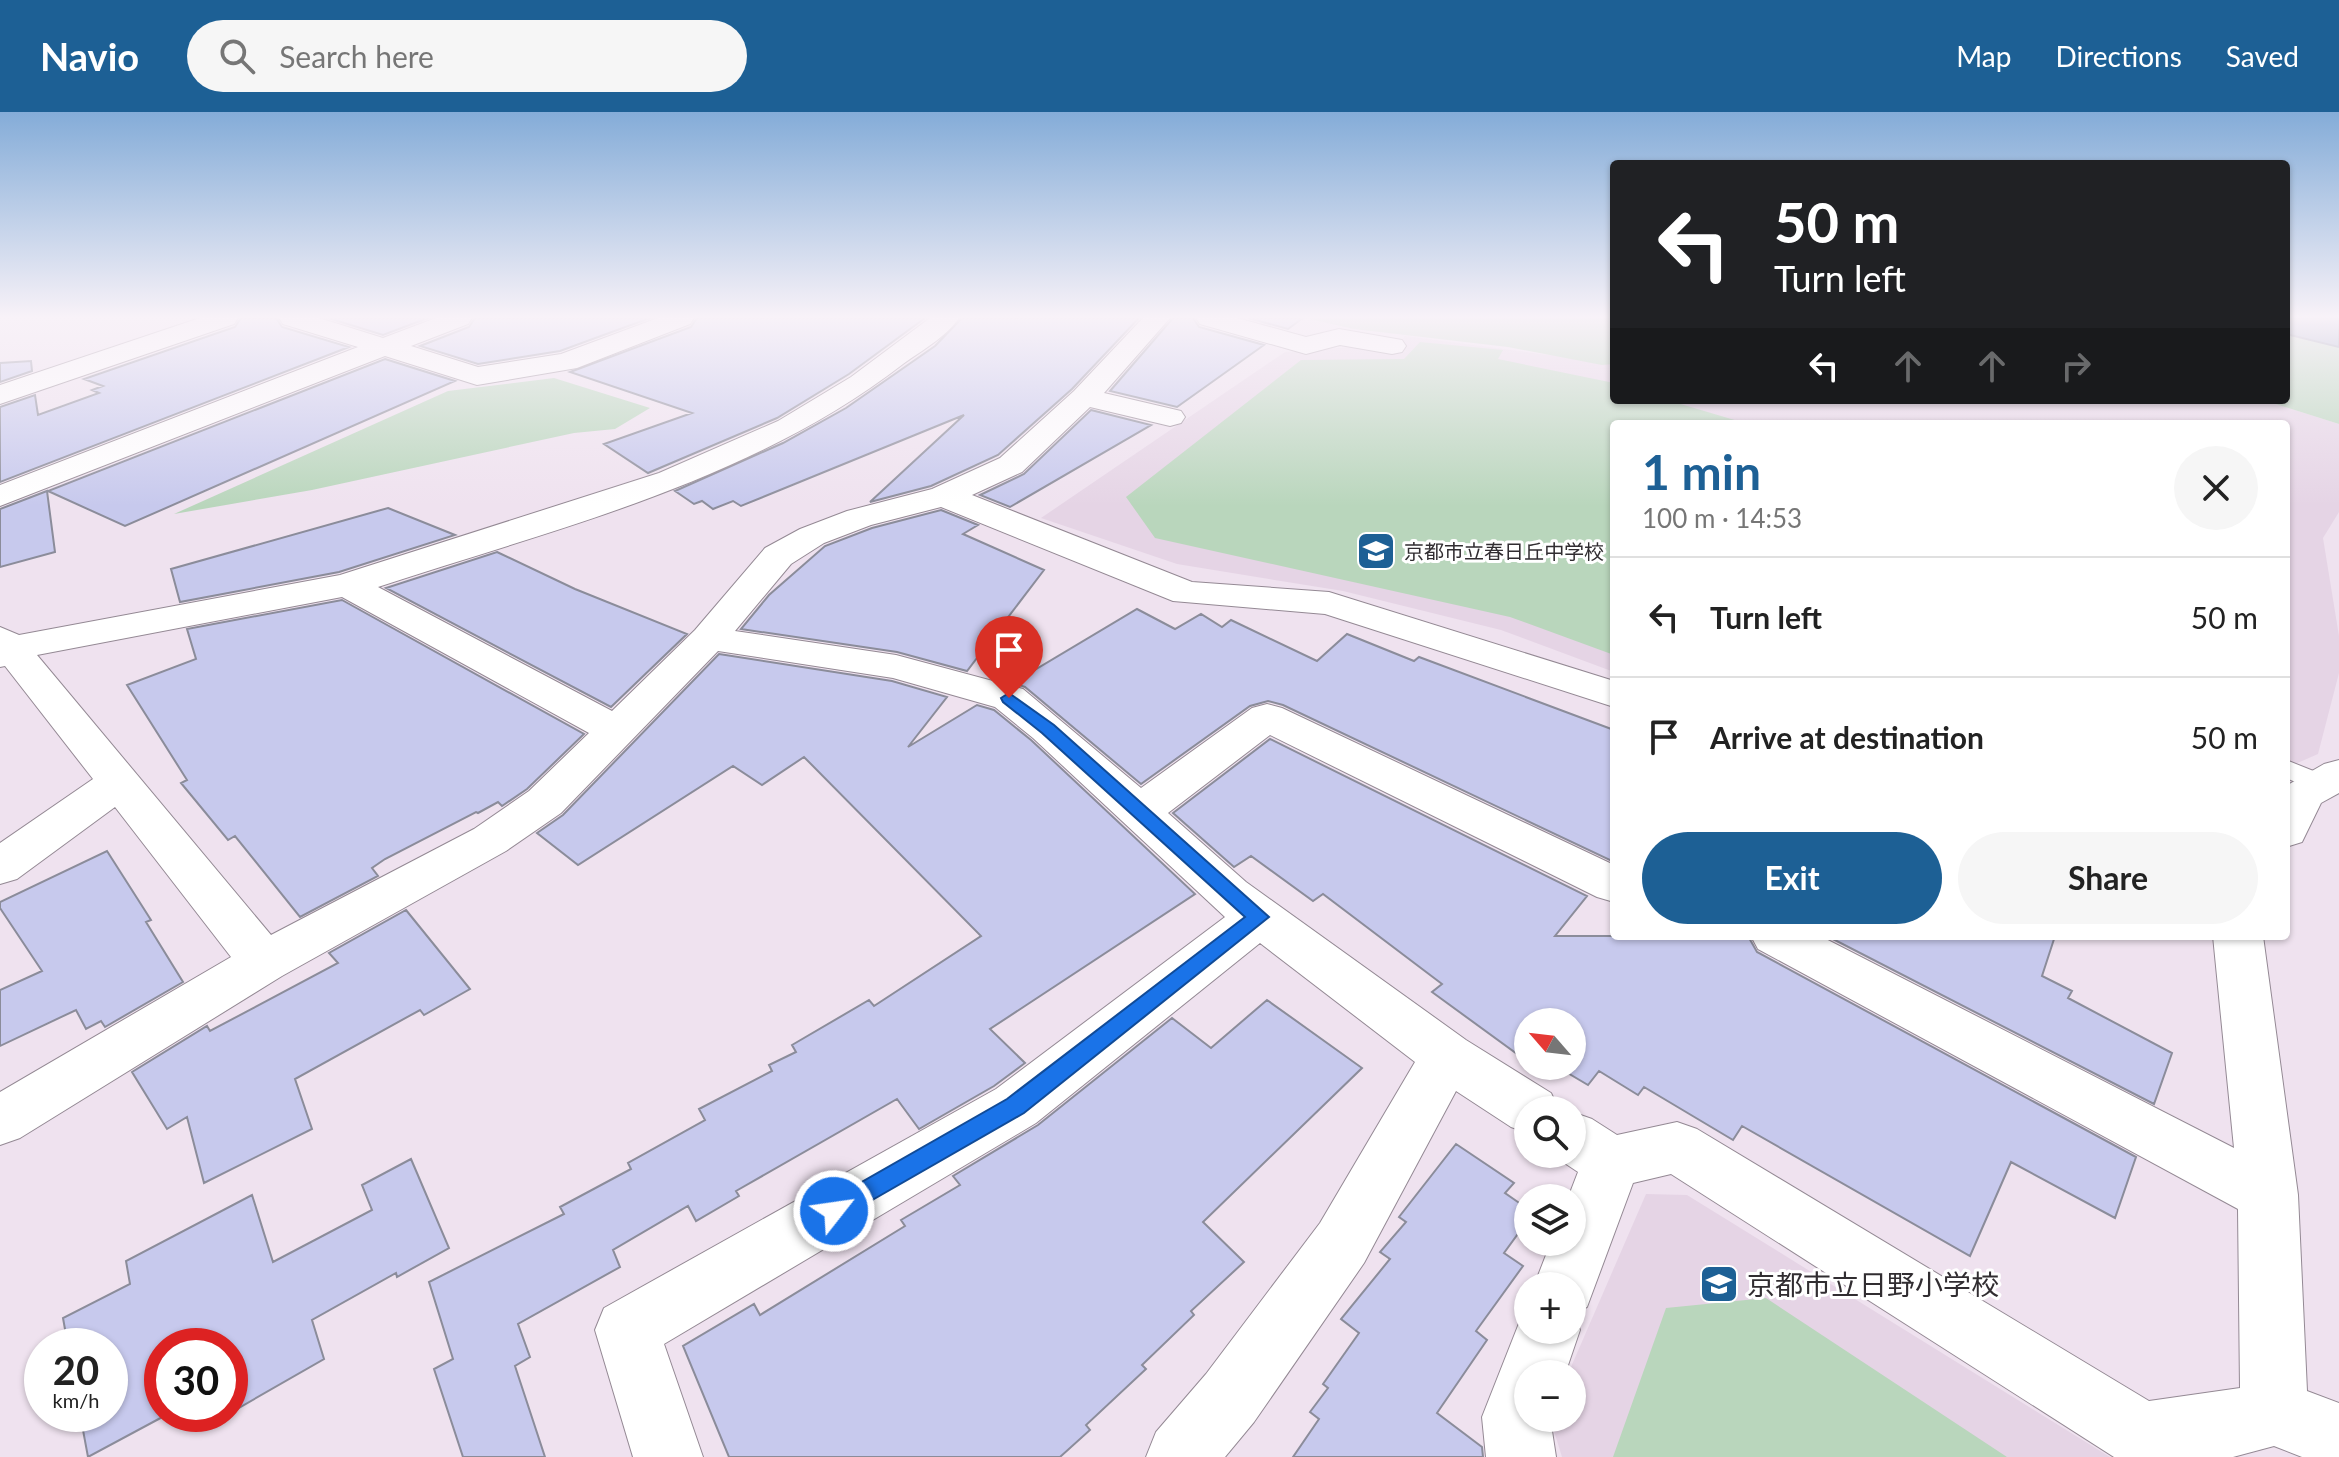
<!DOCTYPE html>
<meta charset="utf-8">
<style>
:root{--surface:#fff;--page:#f6f6f6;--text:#222;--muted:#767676;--line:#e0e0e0;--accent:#1d6095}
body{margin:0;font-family:Lato,"Noto Sans JP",sans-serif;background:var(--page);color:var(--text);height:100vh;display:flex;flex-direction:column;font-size:30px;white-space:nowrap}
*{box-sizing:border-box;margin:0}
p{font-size:26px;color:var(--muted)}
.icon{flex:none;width:44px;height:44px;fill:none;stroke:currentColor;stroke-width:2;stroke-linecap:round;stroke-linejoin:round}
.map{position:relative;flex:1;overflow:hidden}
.drawer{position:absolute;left:1610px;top:308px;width:680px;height:520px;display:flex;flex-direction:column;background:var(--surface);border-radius:8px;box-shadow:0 2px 6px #0004}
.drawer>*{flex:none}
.hud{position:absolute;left:1610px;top:48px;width:680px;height:244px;border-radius:8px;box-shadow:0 2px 6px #0004;background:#202124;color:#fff;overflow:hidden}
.needle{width:52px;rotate:298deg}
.controls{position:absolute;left:1514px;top:896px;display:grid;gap:16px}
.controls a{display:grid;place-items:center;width:72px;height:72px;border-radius:50%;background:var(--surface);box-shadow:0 2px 6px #0004;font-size:40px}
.speed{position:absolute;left:24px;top:1216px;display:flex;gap:16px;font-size:40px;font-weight:700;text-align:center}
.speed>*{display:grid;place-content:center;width:104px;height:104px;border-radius:50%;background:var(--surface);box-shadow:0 2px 6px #0004;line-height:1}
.speed small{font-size:20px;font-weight:400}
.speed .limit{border:12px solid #d22;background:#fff;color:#111}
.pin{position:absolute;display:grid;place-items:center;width:68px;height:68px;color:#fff;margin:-82px -34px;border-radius:50% 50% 50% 0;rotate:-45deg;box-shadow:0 0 8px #0007}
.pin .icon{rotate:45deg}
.me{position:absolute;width:88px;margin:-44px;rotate:60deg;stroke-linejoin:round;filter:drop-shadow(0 0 6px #0008)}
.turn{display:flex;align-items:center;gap:28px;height:168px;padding:0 32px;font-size:36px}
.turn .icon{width:104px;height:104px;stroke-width:2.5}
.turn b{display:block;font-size:56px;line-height:68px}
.lanes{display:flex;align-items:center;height:76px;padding:0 32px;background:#0003;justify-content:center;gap:40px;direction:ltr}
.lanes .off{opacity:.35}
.round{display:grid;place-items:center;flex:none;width:84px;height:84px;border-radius:42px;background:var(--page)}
.head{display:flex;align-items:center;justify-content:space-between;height:136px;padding:0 32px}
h1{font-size:48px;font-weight:700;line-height:60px;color:var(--accent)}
.primary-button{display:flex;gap:16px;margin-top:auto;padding:16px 32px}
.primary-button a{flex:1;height:92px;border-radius:48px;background:var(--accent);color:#fff;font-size:32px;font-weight:700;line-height:92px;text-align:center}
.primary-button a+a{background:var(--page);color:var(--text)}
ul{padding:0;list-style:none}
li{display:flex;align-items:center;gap:24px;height:120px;padding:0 32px;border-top:2px solid var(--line)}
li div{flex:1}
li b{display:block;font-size:30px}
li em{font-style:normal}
header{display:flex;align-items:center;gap:48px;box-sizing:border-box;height:112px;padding:0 40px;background:var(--accent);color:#fff}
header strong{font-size:38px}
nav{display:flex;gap:44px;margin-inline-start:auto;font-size:28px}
.search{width:560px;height:72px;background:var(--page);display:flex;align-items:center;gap:20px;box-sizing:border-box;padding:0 28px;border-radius:44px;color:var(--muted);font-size:30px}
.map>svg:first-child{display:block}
.built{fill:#e5d4e5}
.green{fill:#b9d6bc}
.water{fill:#8fa0bf;stroke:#737e94;stroke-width:2}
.building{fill:#c7c9ed;stroke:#8b8c9a;stroke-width:2}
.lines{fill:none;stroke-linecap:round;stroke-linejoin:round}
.service-casing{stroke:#948994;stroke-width:2}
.minor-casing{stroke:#948994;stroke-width:2}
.service{fill:#fff;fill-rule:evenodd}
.minor{fill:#fff;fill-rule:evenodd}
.route{fill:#1a73e8;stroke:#114b97;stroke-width:2}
.labels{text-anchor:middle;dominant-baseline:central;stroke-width:6;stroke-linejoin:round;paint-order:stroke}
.far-poi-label{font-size:20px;fill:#312d31;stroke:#fff;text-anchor:start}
.near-poi-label{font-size:28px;fill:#312d31;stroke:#fff;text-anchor:start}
</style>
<header>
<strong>Navio</strong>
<div class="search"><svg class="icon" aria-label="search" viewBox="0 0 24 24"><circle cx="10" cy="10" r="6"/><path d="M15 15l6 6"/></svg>Search here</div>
<nav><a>Map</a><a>Directions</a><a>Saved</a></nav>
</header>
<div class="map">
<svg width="2339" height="1345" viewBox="0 0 2339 1345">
<rect width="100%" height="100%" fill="#efe2ef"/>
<path class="built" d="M1405,224l143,19 66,-8v53h649l76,24v88l-16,26 16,98v37l-21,81 -32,14v-344h-672v248l-113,-42 -158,-39 -166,-27 -136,-46 244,-166 65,-5 42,7z
M1646,1082l41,1 423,262h-548l-12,-39h22v-44h-4z"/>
<path class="green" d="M1305,206h309v46l-12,1 -94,-18 -154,-18z
M2286,206h53v106l-76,-24h23z
M1420,230l83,8 -5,9 116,24v17h53l81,24h-134v231l-104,-38 -355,-79 -29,-41 175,-137 103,-1z
M554,266l96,30 -35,21 -41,4 -262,57 -138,24 274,-123z
M1766,1186l241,159h-394l53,-149z"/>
<path class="water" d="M2286,206h53v29l-53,-13z"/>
<path class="building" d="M241,206h35l6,9 67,20 -349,135v-75l35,-12 3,20 61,-22 -7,-3 11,-4 -19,-7 151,-52z
M328,206h100l-45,17z
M475,206h175l-90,33 -82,13 -58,-18 49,-19z
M697,206h228l-76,56 -72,44 -129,55 -44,-29 88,-31 -122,-41 121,-45z
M962,206h177l-67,71 -74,66 -67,31 -61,16 94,-87 -223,91 -8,-5 -20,8 -11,-8 -8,3 -19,-13 108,-48 63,-35 89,-62z
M1173,206h20l6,9 65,18 -87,62 -67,-16z
M1248,206h55l-15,11z
M385,247l70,22 -330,145 -77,-35z
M31,249l1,10 -32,11v-19z
M1091,298l60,15 -141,82 -30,-12 44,-21z
M47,379l8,61 -55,15v-58z
M388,396l67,27 -116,37 -159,30 -9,-33z
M941,398l37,15 -15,9 81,36 -77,101 -70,-19 -156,-23 28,-34 56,-49 47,-18z
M497,440l78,37 112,45 -76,73 -225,-119z
M342,488l242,134 -57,55 -25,17 -4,-4 -20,11 -2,-1 -91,47 -13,9 6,8 -78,41 -65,-81 -7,4 -47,-57 6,-3 -60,-95 69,-26 -9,-30z
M1137,497l38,20 26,-15 21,13 9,-7 86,41 30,-27 67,27 5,-4 195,73v132l-331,-157 -15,-4 -18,5 -109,78 -116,-97 -12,-4z
M719,542l173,27 55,16 -39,50 69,-42 17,5 37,30 164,154 -205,135 35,34 -31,23 -75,43 -22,-30 -161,92 3,5 -43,25 -8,-15 -75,44 7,17 -102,57 12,33 -15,9 30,91h-82l-29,-88 19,-10 -24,-77 135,-68 -4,-7 71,-38 -3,-6 77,-43 -6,-11 73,-38 -3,-6 27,-13 -4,-7 77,-45 5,6 107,-70 -177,-179 -42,28 -29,-19 -155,99 -41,-32 26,-18z
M1270,627l317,157 -32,40h193l9,16 379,205 -21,61 -104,-56 -41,94 -228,-130 -9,14 -89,-53 -6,8 -39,-24 -11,14 -32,-19h16v-44h-44v40l-96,-70 10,-8 -119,-90 -10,7 -62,-45 -17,11 -61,-54z
M107,739l44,69 -5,2 37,60 -78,45 -4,-6 -15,8 -10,-19 -76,36v-56l42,-19 -42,-63v-6z
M406,798l64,79 -46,26 -4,-5 -125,69 17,50 -108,54 -17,-66 -20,12 -35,-57 75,-46 3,5 128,-68 -9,-10z
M1827,824h228l-13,40 30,15 -4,7 104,55 -18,51z
M1267,888l95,68 -159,154 41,40 -53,49 3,4 -52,50 4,4 -60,56 4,5 -30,27h-331l-46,-111 71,-42 6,11 145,-89 -4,-6 59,-35 -7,-9 85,-51 134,-107 39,30z
M1456,1032l58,39 -9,10 23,16v11l-24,33 19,13 -47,65 11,9 -50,73 45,34 1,10h-190l26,-38 -9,-7 18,-24 -5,-4 36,-51 -18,-14 49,-60 -10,-7 26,-30 -7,-5z
M411,1047l38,89 -52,29 -1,-4 -84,47 12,39 -94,54v-67h-68v68h6l-80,43 -8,-43h30v-68h-42l-5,-28 67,-34 -4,-23 126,-66 21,67 99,-52 -10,-25z"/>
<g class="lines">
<g class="service-casing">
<path id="service" d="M2286,648l45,18 4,6 -4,6 -9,3 -36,-15z"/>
</g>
<g class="minor-casing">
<path id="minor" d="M200,206h38l-4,6 -234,80v-19z
M279,206h40l64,20 53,-20h36l-4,6 -57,22 67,21 83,-13 97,-36h36l-4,6 -113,44 -100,17 -92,-29 -385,150v-21l358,-138 -75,-23z
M930,206h29c-13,19 -38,33 -56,46 -152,118 -346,164 -525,223l234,124 83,-81 70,-82 35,-19 47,-18 85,-22 68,-31 74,-67 69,-73h27l-66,75 77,18 4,6 -4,6 -11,3 -80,-19 -68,65 -50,23 220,87 137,10 285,89v26l-289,-93 -152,-13 -232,-94 -70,18 -47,18 -33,21 -56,67 161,24 127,34 118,99 111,-80 15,-4 15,4 332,157v37l-17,-5 -327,-162 -102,78 78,69 220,158 85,53 8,17h-31v23l-17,-6 -55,-36 -92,172 -110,159 -29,35h-79l10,-25 50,-58 114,-151 95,-161 -155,-119 -224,180 -372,221 39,113h-70l-38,-127 9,-22 392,-219 229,-172 -192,-179 -38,-31 -102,-29 -175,-27 -157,162 -55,38 -224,125 -262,162 -20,7v-53l231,-135 -116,-150 -98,72 -17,5v-41l93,-64 -88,-113 -5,1v-40l19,8 321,-60 319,-102 119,-52 73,-44zM342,485l247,136 -60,58 -55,38 -203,106 -234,-280z
M1196,206h41l69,19 33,-8 63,11 4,6 -4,6 -10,2 -52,-9 -34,9 -106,-30z
M2339,648v33l-18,10 -19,39 -16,5v-61l38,-22z
M1751,824h69l414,212 -21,-212h50l35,259 9,196 32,12v54h-37l-28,-11 -41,11h-119l-443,-283 -38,9 -46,124 -14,6 7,17 -15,44h-37v44h22l6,39h-70l-4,-40 43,-109 3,-2v24h44v-44h-38l17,-44h21v-44h-4l10,-26 -27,-18h21v-42l20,7 25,16 60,-13 20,7 452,272 91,-13 -2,-179 -480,-260z"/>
</g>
<use href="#service" class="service"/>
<use href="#minor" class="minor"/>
</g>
<linearGradient id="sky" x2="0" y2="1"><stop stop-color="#84acd8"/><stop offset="0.52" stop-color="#f8f2f8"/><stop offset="1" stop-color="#f8f2f8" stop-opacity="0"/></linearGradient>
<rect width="2339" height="394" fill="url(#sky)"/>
<path class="route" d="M1009,581l45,32 215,192 -245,196 -190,109 -9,-3 -3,-8 3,-8 182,-104 238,-182 -203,-184 -39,-31 -2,-4z"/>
<defs>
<g id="school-square" transform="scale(2)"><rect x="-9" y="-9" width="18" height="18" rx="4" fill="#1d6095" stroke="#fff"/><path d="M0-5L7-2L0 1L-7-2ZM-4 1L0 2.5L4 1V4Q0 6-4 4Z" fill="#fff"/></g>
</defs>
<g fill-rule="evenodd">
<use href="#school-square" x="1376" y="439"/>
<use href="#school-square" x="1719" y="1172"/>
</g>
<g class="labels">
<g class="far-poi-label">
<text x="1404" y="439">京都市立春日丘中学校</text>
</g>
<g class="near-poi-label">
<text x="1747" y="1172">京都市立日野小学校</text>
</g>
</g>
</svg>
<div class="controls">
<a><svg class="needle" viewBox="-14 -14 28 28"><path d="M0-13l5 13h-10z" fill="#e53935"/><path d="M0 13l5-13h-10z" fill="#767676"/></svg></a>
<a><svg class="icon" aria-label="search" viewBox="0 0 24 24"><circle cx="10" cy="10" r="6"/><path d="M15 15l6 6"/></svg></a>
<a><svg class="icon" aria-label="layers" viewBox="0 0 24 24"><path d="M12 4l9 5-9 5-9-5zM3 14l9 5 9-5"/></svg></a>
<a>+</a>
<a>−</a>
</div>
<div class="speed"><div>20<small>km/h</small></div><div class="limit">30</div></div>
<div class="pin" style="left:1009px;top:586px;background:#d93025"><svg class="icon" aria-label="arrive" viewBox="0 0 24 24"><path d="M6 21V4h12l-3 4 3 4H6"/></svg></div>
<svg class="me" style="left:834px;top:1099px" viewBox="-20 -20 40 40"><circle r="17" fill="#1a73e8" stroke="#fff" stroke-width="3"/><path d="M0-11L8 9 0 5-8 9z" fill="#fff"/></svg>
<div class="hud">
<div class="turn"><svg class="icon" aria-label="left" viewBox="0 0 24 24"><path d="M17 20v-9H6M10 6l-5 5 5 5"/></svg><div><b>50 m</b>Turn left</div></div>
<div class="lanes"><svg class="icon" aria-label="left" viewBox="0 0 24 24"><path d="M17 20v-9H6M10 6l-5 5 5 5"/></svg><svg class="icon off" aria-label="ahead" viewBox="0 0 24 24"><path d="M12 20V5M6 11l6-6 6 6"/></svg><svg class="icon off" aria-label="ahead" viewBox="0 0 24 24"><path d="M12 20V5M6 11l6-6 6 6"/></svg><svg class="icon off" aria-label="right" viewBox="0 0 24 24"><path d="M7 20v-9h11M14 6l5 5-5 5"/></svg></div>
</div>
<section class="drawer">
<div class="head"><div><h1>1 min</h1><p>100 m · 14:53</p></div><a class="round"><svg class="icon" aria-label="close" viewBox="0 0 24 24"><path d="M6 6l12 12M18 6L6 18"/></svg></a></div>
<ul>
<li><svg class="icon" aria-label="left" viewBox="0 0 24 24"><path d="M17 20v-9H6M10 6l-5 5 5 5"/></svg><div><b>Turn left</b></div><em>50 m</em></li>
<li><svg class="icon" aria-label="arrive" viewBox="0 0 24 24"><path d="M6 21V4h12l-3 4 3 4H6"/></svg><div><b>Arrive at destination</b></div><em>50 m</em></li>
</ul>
<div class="primary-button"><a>Exit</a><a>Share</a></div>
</section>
</div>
